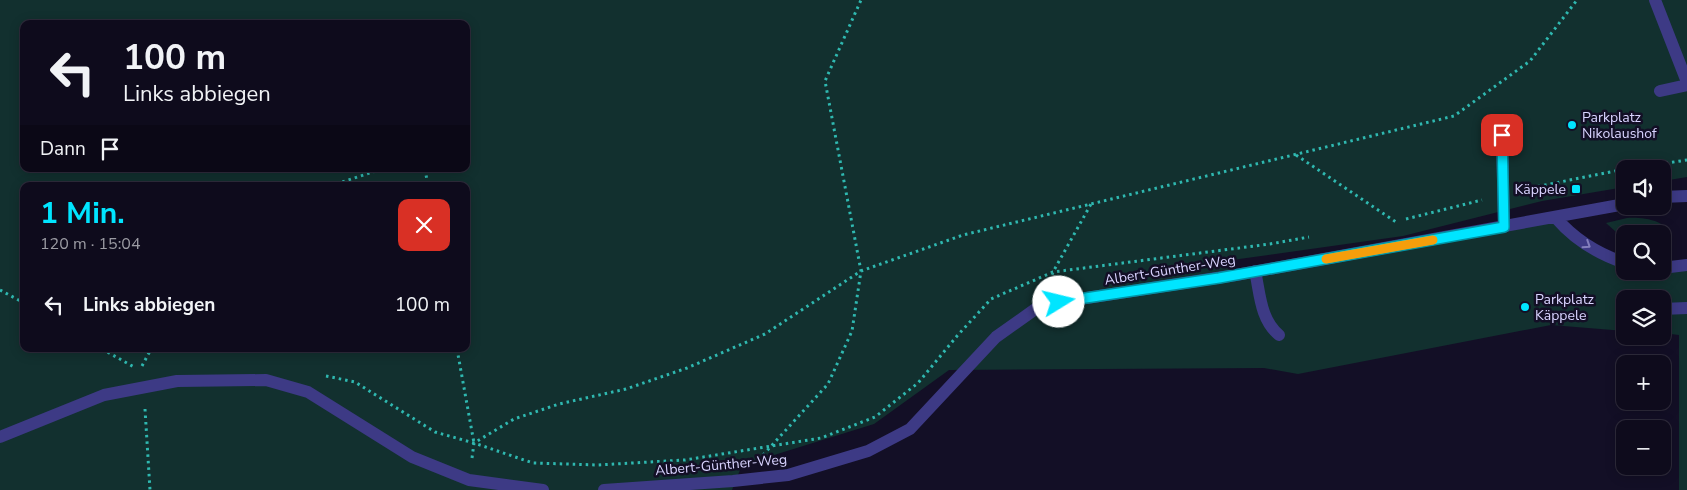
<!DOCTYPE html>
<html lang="de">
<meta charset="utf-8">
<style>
:root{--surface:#0e0b1c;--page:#1c1929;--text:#f1f3f6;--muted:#9b9ba3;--line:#2e2b3b;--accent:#00e5ff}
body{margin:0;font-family:"Nunito Sans",sans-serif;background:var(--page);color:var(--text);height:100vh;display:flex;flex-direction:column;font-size:19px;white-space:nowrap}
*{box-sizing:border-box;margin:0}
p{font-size:16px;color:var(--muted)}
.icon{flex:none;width:28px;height:28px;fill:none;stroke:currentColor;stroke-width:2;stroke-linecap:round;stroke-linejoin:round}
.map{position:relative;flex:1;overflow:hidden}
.side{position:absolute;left:20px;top:182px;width:450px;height:170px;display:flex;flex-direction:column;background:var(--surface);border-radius:10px;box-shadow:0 2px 12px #0003,0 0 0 1px var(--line)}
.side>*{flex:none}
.top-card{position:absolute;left:20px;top:20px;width:450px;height:152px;border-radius:10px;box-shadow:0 2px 12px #0003,0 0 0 1px var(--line);background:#0e0b1c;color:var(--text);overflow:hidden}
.controls{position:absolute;left:1616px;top:160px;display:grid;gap:10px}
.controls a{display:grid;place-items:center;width:55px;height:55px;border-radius:10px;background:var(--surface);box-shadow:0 2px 12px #0003,0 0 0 1px var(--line);font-size:25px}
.pin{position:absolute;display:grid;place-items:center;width:42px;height:42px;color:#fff;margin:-21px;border-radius:10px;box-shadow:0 2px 8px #0006}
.me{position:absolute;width:55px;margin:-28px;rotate:81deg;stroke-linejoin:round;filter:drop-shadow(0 0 4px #0008)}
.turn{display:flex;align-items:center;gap:18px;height:105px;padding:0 20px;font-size:22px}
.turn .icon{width:65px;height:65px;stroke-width:2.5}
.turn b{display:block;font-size:35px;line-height:42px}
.then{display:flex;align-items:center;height:48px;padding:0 20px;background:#0003;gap:10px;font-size:19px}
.round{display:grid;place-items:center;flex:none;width:52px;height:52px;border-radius:10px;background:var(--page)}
.summary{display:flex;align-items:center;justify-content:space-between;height:85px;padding:0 20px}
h1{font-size:30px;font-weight:700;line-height:38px;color:var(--accent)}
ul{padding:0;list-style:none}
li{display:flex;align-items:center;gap:15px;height:75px;padding:0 20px}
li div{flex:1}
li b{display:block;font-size:19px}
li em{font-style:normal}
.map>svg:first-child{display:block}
.green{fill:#12302f;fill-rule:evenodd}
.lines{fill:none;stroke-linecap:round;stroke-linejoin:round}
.path{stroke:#2fb8b0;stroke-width:3;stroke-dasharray:2.5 4;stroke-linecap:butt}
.lane{stroke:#3d3a85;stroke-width:12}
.street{stroke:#3d3a85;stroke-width:12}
.oneway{stroke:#837fbc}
.route-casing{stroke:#0095a6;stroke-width:12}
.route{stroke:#00e5ff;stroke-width:9}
.slow{stroke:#f59e0b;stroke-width:9}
.poi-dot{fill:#00e5ff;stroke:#130f26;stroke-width:2}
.labels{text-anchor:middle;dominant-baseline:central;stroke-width:5;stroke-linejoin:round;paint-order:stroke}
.poi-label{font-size:14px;fill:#d9d4ff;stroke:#130f26;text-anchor:start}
.street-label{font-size:14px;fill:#d9d4ff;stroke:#130f26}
</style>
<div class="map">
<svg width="1687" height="490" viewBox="0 0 1687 490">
<rect width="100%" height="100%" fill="#130f26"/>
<path class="green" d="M0,0h1687v177l-24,4 -1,-12h-37v18l-83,14 -139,35 -171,24 4,15 320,-57 69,45v8h37l25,-6v225h-8v-155l-16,-2 -1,-34h-37v32l-74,-6 -253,49 -34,-6 -315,2 -75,54 -132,41 -10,25h-732zM24,24h442v145h-442zM24,186h442v163h-442z
M1627,218c16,-1 44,2 45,23l-9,7 -1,-14h-37v6l-19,-17z"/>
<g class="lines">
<path class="path" d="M1296,155l100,67
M425,169l3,17
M1627,169l60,-9
M330,186l52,-17
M1525,189l100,-20
M1406,219l76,-19
M1050,281l3,-9 38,-68
M0,290l24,13
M102,349l32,18
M457,349l17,94
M142,366l9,-17
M326,376l29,6 80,50 39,11 59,20 65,2 87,-5 136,-22 54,-21 43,-34 39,-47 34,-37 62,-27 217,-28 39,-7
M145,409l5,81
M763,455l65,-71 24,-53 9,-60 -36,-190 36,-81
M472,458l2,-15 40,-24 45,-15 67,-15 61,-21 78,-34 96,-63 102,-36 491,-119 76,-55 47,-61"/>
<path class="lane" d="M1655,0l32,82
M1660,91l27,-6
M1502,135l2,92
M1255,271c5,22 5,48 24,64
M1662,309l25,-1"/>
<path class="street" d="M1662,197l25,-1
M1556,218c19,22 42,36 69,45
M1662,268l25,-3
M0,437l104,-42 73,-14 89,-1 42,12 104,65 57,23 74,10
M604,490l129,-9 55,-6 80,-24 42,-22 86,-92 45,-32 195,-30 389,-71"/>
</g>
<defs><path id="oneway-chevron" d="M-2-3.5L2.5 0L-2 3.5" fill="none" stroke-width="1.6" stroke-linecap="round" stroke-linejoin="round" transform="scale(1.25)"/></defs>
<use class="oneway" href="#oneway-chevron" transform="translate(1587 245) rotate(33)"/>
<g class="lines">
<g class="route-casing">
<path id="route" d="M1059,302l160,-24 285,-51 -2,-92"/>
</g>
<use href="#route" class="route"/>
<path class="slow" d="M1326,259l107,-19"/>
</g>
<g class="poi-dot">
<circle cx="1572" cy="125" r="5"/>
<rect x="1571" y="184" width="10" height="10" rx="2.5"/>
<circle cx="1525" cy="307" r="5"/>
</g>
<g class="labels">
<g class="poi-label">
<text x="1582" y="117">Parkplatz<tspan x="1582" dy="16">Nikolaushof</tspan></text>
<text x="1566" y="189" text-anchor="end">Käppele</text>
<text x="1535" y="299">Parkplatz<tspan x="1535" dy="16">Käppele</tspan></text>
</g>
<g class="street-label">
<text transform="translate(1170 270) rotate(-9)">Albert-Günther-Weg</text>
<text transform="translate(721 465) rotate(-5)">Albert-Günther-Weg</text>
</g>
</g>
</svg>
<div class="controls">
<a><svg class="icon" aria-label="sound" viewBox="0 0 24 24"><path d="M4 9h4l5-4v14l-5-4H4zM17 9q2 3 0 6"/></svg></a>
<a><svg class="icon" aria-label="search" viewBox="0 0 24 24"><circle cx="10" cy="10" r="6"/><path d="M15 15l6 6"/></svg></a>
<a><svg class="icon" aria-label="layers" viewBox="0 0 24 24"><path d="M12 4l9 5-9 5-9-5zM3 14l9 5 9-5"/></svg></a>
<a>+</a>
<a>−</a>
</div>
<div class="pin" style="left:1502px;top:135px;background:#d93025"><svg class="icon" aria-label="arrive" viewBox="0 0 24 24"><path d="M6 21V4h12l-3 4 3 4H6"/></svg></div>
<svg class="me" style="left:1059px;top:302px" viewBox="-20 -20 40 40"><circle r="19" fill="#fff"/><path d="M0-13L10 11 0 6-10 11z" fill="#00e5ff"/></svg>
<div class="top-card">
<div class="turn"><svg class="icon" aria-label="left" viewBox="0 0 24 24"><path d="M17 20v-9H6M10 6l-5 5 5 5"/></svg><div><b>100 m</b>Links abbiegen</div></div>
<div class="then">Dann<svg class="icon" aria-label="arrive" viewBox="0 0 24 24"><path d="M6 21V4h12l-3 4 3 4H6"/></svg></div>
</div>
<section class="side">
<div class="summary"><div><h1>1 Min.</h1><p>120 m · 15:04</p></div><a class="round" style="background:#d93025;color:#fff"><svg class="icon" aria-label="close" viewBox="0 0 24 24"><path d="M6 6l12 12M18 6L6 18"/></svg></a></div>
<ul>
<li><svg class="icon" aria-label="left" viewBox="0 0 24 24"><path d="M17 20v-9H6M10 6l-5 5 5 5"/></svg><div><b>Links abbiegen</b></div><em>100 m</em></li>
</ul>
</section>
</div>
